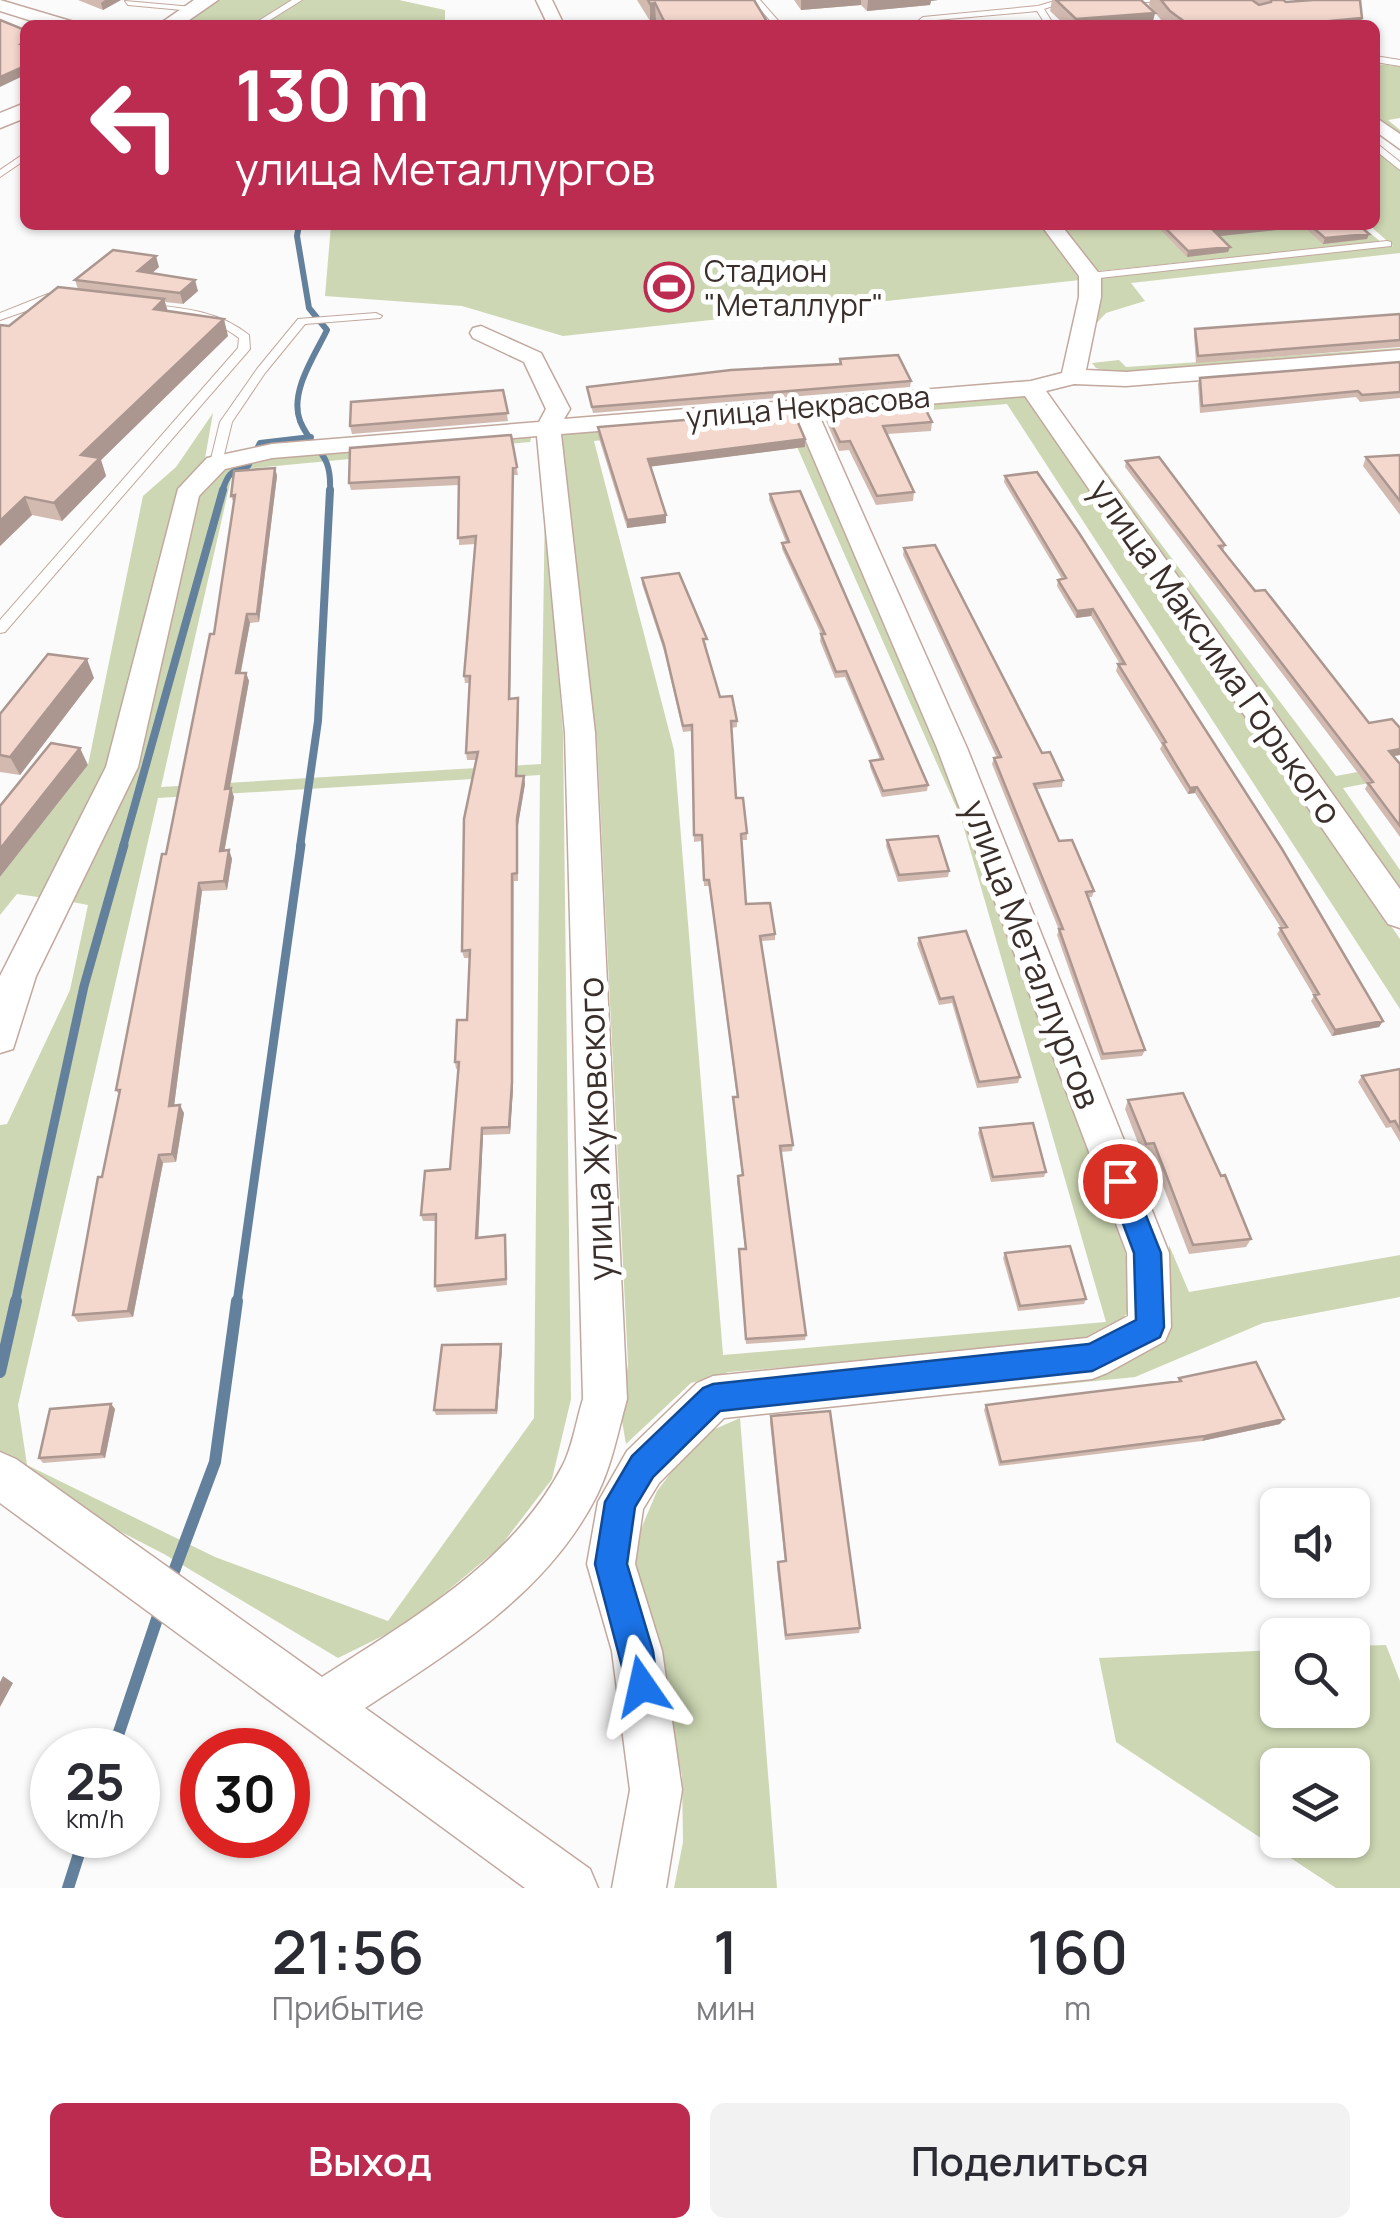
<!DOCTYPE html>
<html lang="ru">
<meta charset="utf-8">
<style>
:root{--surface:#fff;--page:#f2f2f3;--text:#2b2b33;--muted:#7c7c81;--accent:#bc2c50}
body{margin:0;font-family:Manrope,sans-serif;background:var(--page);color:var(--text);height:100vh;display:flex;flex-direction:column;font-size:38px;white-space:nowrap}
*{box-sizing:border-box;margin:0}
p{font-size:32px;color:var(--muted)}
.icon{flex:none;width:55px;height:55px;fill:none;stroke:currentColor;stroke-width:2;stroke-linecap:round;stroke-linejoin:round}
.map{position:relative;height:1888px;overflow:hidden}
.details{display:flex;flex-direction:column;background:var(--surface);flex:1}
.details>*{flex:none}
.guide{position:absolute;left:20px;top:20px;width:1360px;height:210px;border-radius:15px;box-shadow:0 2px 8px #0004;background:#bc2c50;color:#fff;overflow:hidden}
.buttons{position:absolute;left:1260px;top:1488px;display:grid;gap:20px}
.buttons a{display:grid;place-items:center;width:110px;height:110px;border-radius:15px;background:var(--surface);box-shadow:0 2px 8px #0004;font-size:50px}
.speed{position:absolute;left:30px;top:1728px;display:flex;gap:20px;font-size:50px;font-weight:700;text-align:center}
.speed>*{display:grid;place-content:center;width:130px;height:130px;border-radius:50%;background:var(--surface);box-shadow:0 2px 8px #0004;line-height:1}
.speed small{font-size:25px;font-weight:400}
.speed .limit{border:15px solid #d22;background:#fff;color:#111}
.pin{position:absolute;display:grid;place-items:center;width:85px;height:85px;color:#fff;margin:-42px;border:5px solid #fff;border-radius:50%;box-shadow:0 2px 10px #0007}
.me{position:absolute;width:110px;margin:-55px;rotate:349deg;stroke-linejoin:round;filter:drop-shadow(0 0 8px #0008)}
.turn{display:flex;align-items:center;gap:35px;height:210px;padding:0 50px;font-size:45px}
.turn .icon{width:130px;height:130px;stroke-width:2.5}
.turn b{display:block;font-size:70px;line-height:85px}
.eta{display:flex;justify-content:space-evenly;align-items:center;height:170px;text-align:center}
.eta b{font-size:60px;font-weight:600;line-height:70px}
.button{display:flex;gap:20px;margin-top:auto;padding:20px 50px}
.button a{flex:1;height:115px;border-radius:15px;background:var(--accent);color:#fff;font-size:40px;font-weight:600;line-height:115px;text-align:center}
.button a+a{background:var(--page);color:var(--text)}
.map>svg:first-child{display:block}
.green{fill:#cdd7b3;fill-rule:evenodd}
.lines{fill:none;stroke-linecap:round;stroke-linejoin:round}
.stream-far3{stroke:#63809c;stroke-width:6}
.stream-far2{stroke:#63809c;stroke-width:8}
.stream-far1{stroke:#63809c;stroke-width:9}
.stream{stroke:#63809c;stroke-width:12}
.service-casing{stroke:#c2a89e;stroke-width:2}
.minor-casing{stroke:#c2a89e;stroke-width:3}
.tertiary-casing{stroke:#c2a89e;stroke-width:3}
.service{fill:#fff;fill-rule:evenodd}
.minor{fill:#fff;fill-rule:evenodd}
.tertiary{fill:#fff;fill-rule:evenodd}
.wall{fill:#d2bab1}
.shaded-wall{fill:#ab9790}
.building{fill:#f4d8ce;stroke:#ab9790;stroke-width:2.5}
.route{fill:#1a73e8;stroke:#114b97;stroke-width:2.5}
.labels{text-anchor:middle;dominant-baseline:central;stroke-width:10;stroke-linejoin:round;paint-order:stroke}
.far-poi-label{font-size:30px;fill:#3a2f2b;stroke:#fff;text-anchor:start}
.far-street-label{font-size:30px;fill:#3a2f2b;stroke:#fff}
.street-label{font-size:35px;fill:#3a2f2b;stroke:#fff}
</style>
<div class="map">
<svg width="1400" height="1888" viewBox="0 0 1400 1888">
<rect width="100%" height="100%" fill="#fbfbfb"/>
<path class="green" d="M216,0h76l-42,25h-74z
M303,0h96l46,10v15h-184z
M1375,64l25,2v52l-12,2 12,10v7l-25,-21z
M1375,148l25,22v83l-269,30 14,18 -39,12 -12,13 8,-33 -1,-15 292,-32 -24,-21h6z
M331,225h709l40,55 -517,56 -101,-30 -137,-10z
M1058,225h302l21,17 -281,29 -10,-4z
M1400,348v5l-286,20 -18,-5 -4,-5 27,-3 7,7z
M1028,394l372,545v70l-393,-605 -190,15 -3,-7z
M1050,397l286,379 64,-12v13l-57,11 57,82v27z
M213,413l-9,51 -91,303 -68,131 -28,-4 -17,21v-38l88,-112 55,-269 33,-29z
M795,413l140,331 190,507 9,54 -13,15 -30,22 -362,30 -38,11 -65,61 -5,-29 7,-51 -31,-622 -39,-308zM786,422l175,396 145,504 -383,33 -49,-605 -80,-309z
M532,435l-2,7 -297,28 -72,317 380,-23 4,-262 18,231 8,666 -19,80 -52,68 -91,76 -71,35 -174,-104 -150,-77 -14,-13v-339l7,-1 63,-134 18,-85 -21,-4 129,-407 28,-28 21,-6zM540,775l-6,643 -146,203 -173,-64 -188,-92 -9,-60 140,-607z
M1169,1245l20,47 211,-37v42l-137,26 -128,54 -178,18 150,-22 60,-35z
M740,1418l37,470h-103l9,-46 -1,-66 -49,-228 24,-57 42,-55z
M1386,1645l14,36v207h-64l-220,-146 -17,-84 178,-8 1,60h74l1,-64zM1278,1765h74v75h-74z"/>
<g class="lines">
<path class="stream-far3" d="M299,225l-2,11 12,72 18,22c-12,25 -38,62 -27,91 14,33 32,28 30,71
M222,492c5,-17 9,-22 26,-26l12,-23 51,-6"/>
<path class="stream-far2" d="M123,847l100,-357
M300,847l18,-126 12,-231"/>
<path class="stream-far1" d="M15,1303l69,-317 40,-141
M237,1303l64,-458"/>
<path class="stream" d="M0,1372l16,-71
M170,1582l45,-120 22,-161
M113,1750l47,-140
M68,1888l17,-53"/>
<g class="service-casing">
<path id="service" d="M292,0h10l-40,25h-10z
M752,0h8l22,25h-8z
M1058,0h12l-26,9 10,16h-8l-9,-14 -112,10 -3,4h-9l10,-8 115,-11z
M1117,0h59l-56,4z
M125,1l68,6 4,2 -4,2 -65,-6z
M1375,56l25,4v6l-25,-4z
M1375,142l25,20v8l-25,-20z
M25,153v7l-25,17v-7z
M1387,241l4,1v4l-301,33 -5,-3 5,-3z
M48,294h13l5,3 -66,23v-7z
M146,304c37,4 73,7 103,31l1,14 -245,283 -5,1v-13l238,-272 1,-10c-29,-23 -62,-23 -97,-29v-4z
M376,313l6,3 -2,2 -75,6 -40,49 -33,49 -10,41 -10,3 -2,-3 10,-41 37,-53 41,-50z"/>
</g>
<g class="minor-casing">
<path id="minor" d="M0,0l74,22 2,3h-31l-45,-14z
M536,0h16l12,25h-16z
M1375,117l25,17v15l-25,-18z
M1041,225h20l40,51v21l-15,73 40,2 274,-22v14l-274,22 -52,-2 -28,7 354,498v39l-12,-4 -363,-528 -207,17 149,335 202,505 2,74 -6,14 -58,32 -15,6 -368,39 -65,65 -16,26 -8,55 27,87 20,139 -16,98h-54l18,-98 -18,-139 -25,-87 11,-62 29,-51 70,-68 16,-7 374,-38 41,-22 -1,-63 -190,-505 -142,-333 -234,19 34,299 32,666c-9,32 -15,66 -30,96 -49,98 -144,155 -232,213l225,161 8,19h-73l-525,-385v-51l16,7 306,218c89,-58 190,-114 241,-212 10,-20 13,-44 20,-66l-18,-666 -28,-297 -265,22 -47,11 -26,27 -61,271 -102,209 -23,73 -13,4v-77l106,-209 72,-278 29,-31 65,-14 267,-22 7,-13 -22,-47 -51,-24 -3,-5 3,-5 8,-2 60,27 29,56 -6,10 467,-38 31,-8 17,-76v-21z"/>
</g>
<g class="tertiary-casing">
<path id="tertiary" d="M194,0h24l-36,25h-24z
M25,103v15l-25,10v-15z"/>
</g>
<use href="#service" class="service"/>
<use href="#minor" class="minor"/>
<use href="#tertiary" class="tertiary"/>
</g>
<path class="wall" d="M78,0h43l-18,10z
M637,0h117l15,25h-111l-2,-4h-6z
M794,0h144l-7,1 -1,4 -63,6 -6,-6 -60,5z
M1052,0h89l14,13 -3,12h-87l-15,-14z
M1150,0h133l3,2 76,16 -2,7h-195l-16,-20z
M1156,225h203l10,9 -2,5 -44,5 -19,-17 -85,9 9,16 -41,5z
M159,267l-7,6 46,18 -15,13 -18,-2 3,9 60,25 -127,124 5,16 -44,45 -30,-6 -32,31v-221l9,1 69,-37 -3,-9z
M1400,314v33l-204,16 -2,-27 1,-7z
M840,359l71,22 -1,6 -317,26 -5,-20 -1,-6 252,-23z
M1400,362v36l-40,4 -4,-5 -156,16 -2,-29 2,-6z
M503,390l5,31 -156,13 -2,-8z
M824,408l108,14 -1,9 -44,3 27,58 -1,9 -37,4 -27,-55 -10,1 -15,-35z
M598,427l207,20 -155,19 16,57 -39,5 -29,-93z
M511,435l7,40h-5l-3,224 9,7 -2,70 8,8 -7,41v56h-4l-1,208 -3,45 -27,1 -5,103 27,-3 2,50 -70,7 -2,-6 1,-65h-13l-2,-6 29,-46 8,-100h-2l-1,-7 12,-42 3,-62h-6l-2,-7 15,-191h-10l-1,-7 4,-70h-5l-1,-7 12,-132 -17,1v-60l-108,5 -2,-7z
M1400,455v60l-37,-49 3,-9z
M1126,461l99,84 -2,6 146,172 31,5v27l-6,1 6,8v73l-35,-48 2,-4 -242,-318z
M275,468l2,8 -18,146 -9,1 -10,50h6l3,8 -19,107 4,9 -10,54 5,-1 3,9 -5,31 -25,1 -28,215 10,7 -8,49 -13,1 -30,154 -55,5 -5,-7 46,-220 -3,-5 98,-456 20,-130 -3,-8z
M1005,476l378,545 -4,6 -47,9 -21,-35 3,-5 -37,-62 4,-6 -86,-135 -7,1 -28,-45 2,-4 -46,-74 2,-7h2l-29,-48 -15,2 -19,-32 1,-6 4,-1 -58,-97z
M770,494l158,291 -1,6 -45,6 -12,-30v-6l10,-2 -35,-82 -10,1 -15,-37 1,-7 -39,-85v-6l4,-1 -17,-42z
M904,548l138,205 21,27 -1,7 -25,2 22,52 35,50 -2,6h-4l57,153 -3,6 -41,4 -44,-125 2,-5 -67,-166 2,-6h3l-94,-203z
M642,578l65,67h-3l16,52 17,24v6l-6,1 5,70 11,35v7h-6l5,64 29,30v6l-14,1 32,204 -1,6 -11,1 25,183 -1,5 -59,4 -7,-89 6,-6 -8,-68 1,-5 4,-1 -9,-72v-6h4l-28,-211h-5l-2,-45 -8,1 -2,-111 -9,1 -19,-81 -22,-67z
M94,678l-74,97 -20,-3v-58z
M887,840l62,31 -1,6 -50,5 -12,-36z
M919,938l101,139 -2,6 -41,5 -25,-85 -13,2 -22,-61z
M1400,1069v73l-9,-15 -5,1 -28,-46 4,-6z
M1128,1100l123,139 -5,8 -57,7 -39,-102 -8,1 -17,-44z
M980,1128l66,44 -2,5 -53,5 -13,-49z
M1005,1253l81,46 -2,5 -66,7 -15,-53z
M501,1344l1,5 -5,65 -61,1 -2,-5z
M1179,1378l101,46 -78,17 -203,25 -15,-56 2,-5 191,-23z
M111,1404l4,5 -10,49 -62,5 -4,-5z
M771,1416l89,212 -1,5 -74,7 -8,-72 1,-6h7l-15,-140z"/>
<path class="shaded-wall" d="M105,0h16l-18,10 -2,-7z
M801,0h60v5l-60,5z
M868,0h70l-7,1 -1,4 -63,6z
M655,3l1,18h-6v-17z
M1155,13l-3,12h-77l1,-6z
M1362,18l-2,7h-73z
M25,66v9l-25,12v-10z
M1273,225h32l-1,2 -92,10 2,-6z
M1369,234l-2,5 -44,5 2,-6z
M1230,247l-2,5 -41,5 1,-6z
M156,256l3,11 -18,16 -3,-12z
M195,280l3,11 -15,13 -3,-11z
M164,299l5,17 -15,-7z
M224,319l4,17 -127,124 5,16 -44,45 -8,-18 27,-48z
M805,439v8l-157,20v-8z
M275,468l2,8 -18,146 -2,-8z
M513,468v7l-3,231 -1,-7z
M25,497l7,18 -32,31v-25z
M666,515v8l-39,5v-8z
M1093,609l-2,7 -15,2 1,-7z
M247,614l3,9 -11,59 -3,-9z
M87,659l7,19 -74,97 -10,-18z
M246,673l3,8 -21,116 -3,-8z
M80,748l8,17 -88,112v-28z
M1400,749v6l-14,2 3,-6z
M524,776l1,8 -7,41v56l-1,-63z
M1197,787l-2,6 -7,1 2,-6z
M231,788l3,9 -11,62 -3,-8z
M229,850l3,9 -5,31 -3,-9z
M512,874l1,215 -3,45 -1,-7z
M199,883l3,8 -29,223 -4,-8z
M1383,1021l-4,6 -47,9 3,-6z
M180,1105l4,8 -8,49 -4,-8z
M482,1128l1,7 -5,109 -2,-6z
M159,1155l4,8 -30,154 -5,-6z
M501,1344l1,5 -5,65 -1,-4z
M111,1404l4,5 -10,49 -4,-4z
M1284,1419l-4,5 -78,17 3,-5z
M3,1676l10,7 -13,24v-25z"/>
<path class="building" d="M648,0h106l15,25h-103l-11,-22 -5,1z
M1056,0h85l14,13 -79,6z
M1161,0h91l7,5 12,-3v-2h12l3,2 27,-2h47l2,18 -75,7h-98l-19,-14z
M0,20l25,10v12l-4,2 4,1v21l-25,11z
M1162,225h111l-59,6 16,16 -42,4z
M1310,225h49l10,9 -44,4z
M113,250l43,6 -18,15 57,9 -15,13 -105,-13z
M58,287l106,12 -10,10 70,10 -143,136 19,3 -46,45 -29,-6 -25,24v-196l9,1z
M1400,314v26l-202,16 -3,-27z
M898,355l13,26 -319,26 -5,-20 144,-17 110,-6 -1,-5z
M1400,362v30l-38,3 -4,-4 -156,15 -2,-28z
M503,390l5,23 -158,13 1,-24z
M921,400l11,22 -49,4 31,66 -37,4 -27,-55 -10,1 -16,-34z
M793,411l12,28 -157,20 18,56 -39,5 -29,-93z
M511,435l6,32 -4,1 -4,231 9,-1 -2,78h8l-7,42v55l-5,1v208l-3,45 -27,1 -6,110 29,-3 1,44 -71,7 1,-72 -15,1 4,-44 25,-2 9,-107h-4l2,-42h10l3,-70 -8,1 2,-132 14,-67 -12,1 4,-77h-6l12,-140 -18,2 1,-61 -110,6 1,-35z
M1400,455v46l-34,-44z
M1159,457l66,88 -6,1 36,45 10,-1 104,133 23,-4 8,9v21l-11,2 11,13v62l-32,-43 5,-1 -247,-321z
M275,468l-18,146h-10l-11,59h10l-21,116 6,-1 -11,63 9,-1 -5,31 -25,2 -30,223 11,-1 -8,49 -13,1 -31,156 -55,4 25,-138h4l18,-87h-4l35,-180 11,-56h4l44,-220h4l21,-139 -4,1 3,-25z
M1037,472l42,61 203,316 101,172 -48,9 -21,-35 5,-1 -39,-66 7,-1 -90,-140 -7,1 -27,-45 3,-1 -48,-78h7l-32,-55 -16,2 -19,-31 8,-2 -61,-102z
M800,491l128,294 -45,6 -13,-30 13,-2 -37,-88 -10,1 -15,-38h4l-43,-91 7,-1 -19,-48z
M935,545l107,208 8,-1 13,28 -29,4 25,57 13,-1 22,51 -8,1 59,158 -42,4 -44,-125h4l-69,-171 7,-1 -97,-209z
M679,573l28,66h-4l17,58 12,-1 5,25h-6l5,77h7l4,35 -6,1 5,70 24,-1 5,31 -15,2 33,209 -13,1 26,189 -60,4 -7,-90h7l-8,-73 5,-1 -10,-78h5l-29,-217h-5l-2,-45h-8l-2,-110 -9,1 -19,-81 -22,-67z
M48,654l39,5 -77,98 -10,-2v-41z
M51,743l29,5 -80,101v-43z
M938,836l11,35 -50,4 -12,-35z
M966,931l54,146 -41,5 -26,-85 -13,2 -21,-61z
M1400,1069v61l-5,-9 -5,1 -28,-46z
M1183,1093l38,83 4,-1 26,64 -58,6 -39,-102 -8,1 -18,-44z
M1033,1123l13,49 -53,5 -13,-49z
M1070,1246l16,53 -66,7 -15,-53z
M501,1344l-5,66h-62l8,-65z
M1256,1362l28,57 -79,17 -204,26 -15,-57 195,-24 -2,-3z
M111,1404l-10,50 -62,4 11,-49z
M830,1411l30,217 -74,7 -8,-73 8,-1 -15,-145z"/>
<path class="route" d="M1120,1170l9,3 32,80 3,74 -4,10 -68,34 -372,40 -67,66 -18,30 -8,57 26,87 5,35 -5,11 -11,5 -12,-5 -35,-133 10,-62 27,-46 71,-68 10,-4 376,-40 47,-24 -2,-67 -27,-72 4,-8z"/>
<defs>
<g id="stadium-ring" transform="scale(2.5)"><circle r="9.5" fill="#fff" stroke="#bc2c50" stroke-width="1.5"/><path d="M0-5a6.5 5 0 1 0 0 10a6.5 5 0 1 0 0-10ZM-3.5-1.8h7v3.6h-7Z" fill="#bc2c50"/></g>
</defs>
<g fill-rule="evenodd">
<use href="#stadium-ring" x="669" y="287"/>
</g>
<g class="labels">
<g class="far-poi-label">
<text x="704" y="270">Стадион<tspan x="704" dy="34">"Металлург"</tspan></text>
</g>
<g class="far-street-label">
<text transform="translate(808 406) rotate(-5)">улица Некрасова</text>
</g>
<g class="street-label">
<text transform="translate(1216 651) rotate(55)">улица Максима Горького</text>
<text transform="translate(1032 954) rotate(69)">улица Металлургов</text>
<text transform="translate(595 1129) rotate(-92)">улица Жуковского</text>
</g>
</g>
</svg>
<div class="buttons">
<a><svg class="icon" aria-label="sound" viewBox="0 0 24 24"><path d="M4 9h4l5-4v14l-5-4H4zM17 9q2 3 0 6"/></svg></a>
<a><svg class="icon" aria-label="search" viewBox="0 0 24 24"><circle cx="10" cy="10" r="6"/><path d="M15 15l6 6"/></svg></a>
<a><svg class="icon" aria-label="layers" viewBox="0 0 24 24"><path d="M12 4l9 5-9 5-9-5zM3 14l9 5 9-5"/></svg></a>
</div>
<div class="speed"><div>25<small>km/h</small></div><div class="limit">30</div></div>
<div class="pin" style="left:1120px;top:1181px;background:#d93025"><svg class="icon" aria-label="arrive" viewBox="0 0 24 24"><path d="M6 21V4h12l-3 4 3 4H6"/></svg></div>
<svg class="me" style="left:642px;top:1686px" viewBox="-20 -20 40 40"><path d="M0-17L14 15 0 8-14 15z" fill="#1a73e8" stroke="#fff" stroke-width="4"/></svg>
<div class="guide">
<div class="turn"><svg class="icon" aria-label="left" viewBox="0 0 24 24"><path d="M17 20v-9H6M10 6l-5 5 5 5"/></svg><div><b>130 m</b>улица Металлургов</div></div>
</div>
</div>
<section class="details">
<div class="eta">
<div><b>21:56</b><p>Прибытие</p></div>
<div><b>1</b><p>мин</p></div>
<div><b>160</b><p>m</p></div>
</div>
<div class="button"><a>Выход</a><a>Поделиться</a></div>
</section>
